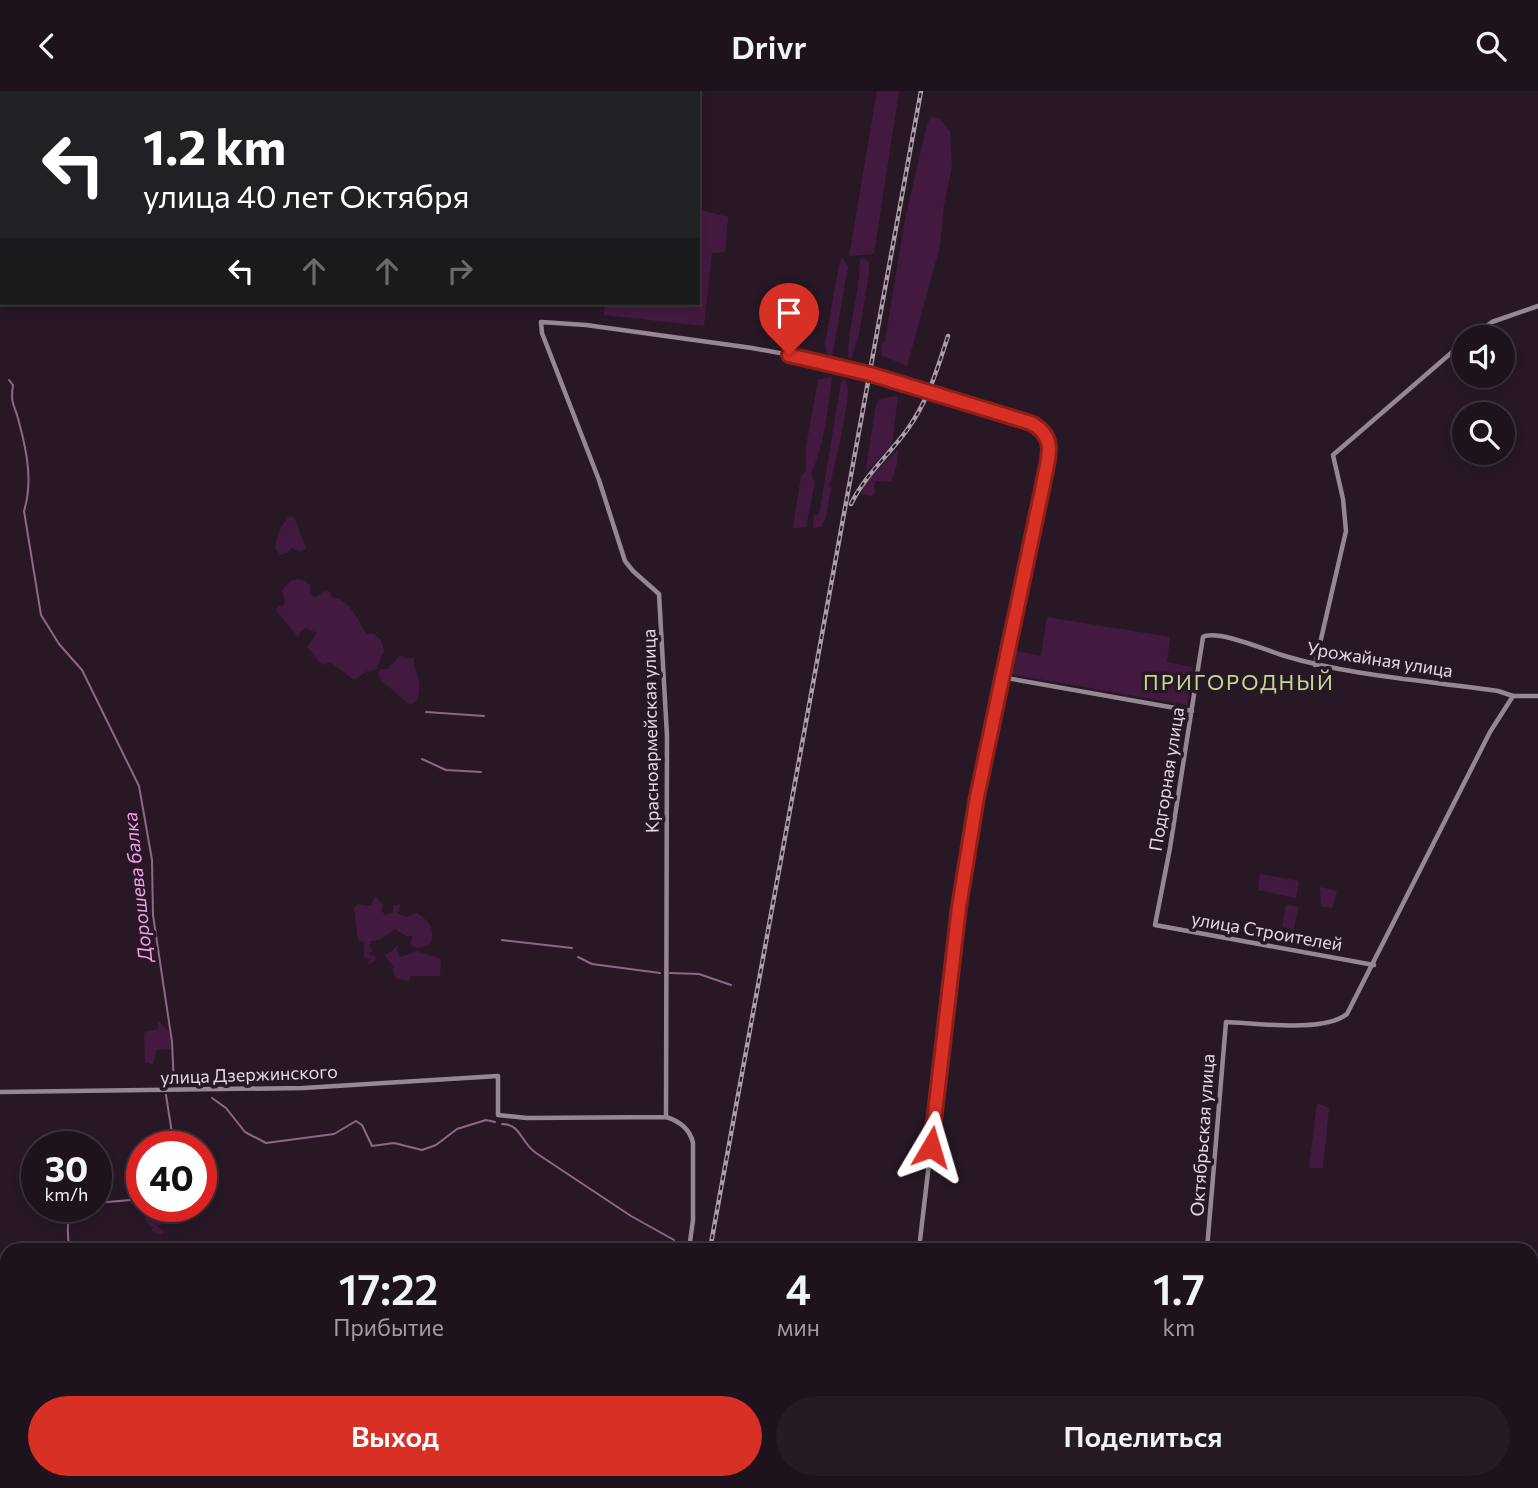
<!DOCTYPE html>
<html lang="ru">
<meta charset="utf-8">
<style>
:root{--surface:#1e121c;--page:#261b25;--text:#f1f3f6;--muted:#a19ea3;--line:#3c323b;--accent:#d93025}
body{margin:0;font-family:Commissioner,sans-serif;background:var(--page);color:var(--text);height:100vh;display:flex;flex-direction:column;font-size:26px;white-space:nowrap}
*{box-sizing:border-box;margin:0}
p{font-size:23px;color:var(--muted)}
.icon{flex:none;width:38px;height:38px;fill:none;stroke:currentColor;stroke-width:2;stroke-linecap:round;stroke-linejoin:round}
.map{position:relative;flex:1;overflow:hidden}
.details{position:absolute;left:0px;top:1152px;width:1538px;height:247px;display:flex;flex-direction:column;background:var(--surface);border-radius:21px 21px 0 0;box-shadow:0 4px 10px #0003,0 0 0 2px var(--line)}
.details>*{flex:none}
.banner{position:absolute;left:0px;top:0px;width:700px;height:214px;box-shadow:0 4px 10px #0003,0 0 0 2px var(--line);background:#202124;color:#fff;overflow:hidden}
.buttons{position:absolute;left:1452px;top:234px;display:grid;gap:14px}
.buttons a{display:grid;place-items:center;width:63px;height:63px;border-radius:50%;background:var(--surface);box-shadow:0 4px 10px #0003,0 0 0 2px var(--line);font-size:35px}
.speed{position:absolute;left:21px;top:1040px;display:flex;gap:14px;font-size:35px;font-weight:700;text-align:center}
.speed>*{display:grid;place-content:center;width:91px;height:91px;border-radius:50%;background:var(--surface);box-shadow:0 4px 10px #0003,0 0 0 2px var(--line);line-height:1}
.speed small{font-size:18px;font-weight:400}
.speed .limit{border:10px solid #d22;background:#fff;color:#111}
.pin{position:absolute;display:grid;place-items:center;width:60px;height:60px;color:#fff;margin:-72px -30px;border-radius:50% 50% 50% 0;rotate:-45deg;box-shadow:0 0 7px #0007}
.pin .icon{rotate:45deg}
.me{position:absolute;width:77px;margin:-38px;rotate:7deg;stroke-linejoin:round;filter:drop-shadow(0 0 5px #0008)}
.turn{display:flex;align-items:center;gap:24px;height:147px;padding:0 28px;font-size:32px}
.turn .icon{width:91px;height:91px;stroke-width:2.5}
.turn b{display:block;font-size:49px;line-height:60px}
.lanes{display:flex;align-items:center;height:66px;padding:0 28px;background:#0003;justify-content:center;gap:35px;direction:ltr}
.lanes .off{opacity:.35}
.eta{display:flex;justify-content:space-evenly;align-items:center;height:119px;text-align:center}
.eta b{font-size:42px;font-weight:600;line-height:49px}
.action{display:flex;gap:14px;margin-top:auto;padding:14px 28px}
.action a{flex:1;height:80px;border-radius:42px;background:var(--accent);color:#fff;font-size:28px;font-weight:600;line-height:80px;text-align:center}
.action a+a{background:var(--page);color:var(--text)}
header{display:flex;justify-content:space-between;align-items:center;height:91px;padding:0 28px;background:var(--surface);font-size:32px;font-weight:600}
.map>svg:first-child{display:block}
.green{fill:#431a3f}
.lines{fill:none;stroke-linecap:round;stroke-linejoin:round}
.stream{stroke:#8f668a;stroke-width:2}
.secondary{stroke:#968893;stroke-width:4.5}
.rail-casing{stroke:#ab9ea9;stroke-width:4.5}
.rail{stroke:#281826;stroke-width:2;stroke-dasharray:5;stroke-linecap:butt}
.route-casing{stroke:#8d1f18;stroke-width:18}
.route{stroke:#d93025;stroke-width:12}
.labels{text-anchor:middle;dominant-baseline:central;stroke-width:7;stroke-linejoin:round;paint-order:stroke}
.street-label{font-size:18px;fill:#e4d9e2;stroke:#281826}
.water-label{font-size:19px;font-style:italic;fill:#f2a1e8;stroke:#281826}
.quarter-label{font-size:21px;letter-spacing:2px;fill:#c4d98f;stroke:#281826}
</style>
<header><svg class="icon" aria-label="back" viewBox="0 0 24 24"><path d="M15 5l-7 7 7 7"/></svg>Drivr<svg class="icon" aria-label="search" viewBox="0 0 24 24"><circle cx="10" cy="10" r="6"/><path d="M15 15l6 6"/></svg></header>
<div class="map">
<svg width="1538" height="1397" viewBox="0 0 1538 1397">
<rect width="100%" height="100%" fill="#281826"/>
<path class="green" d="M877,0h22l-25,163 -25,2z
M931,26l8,1 11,13 2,35 -8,39 -4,41 -33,120 -26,-11 1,-12 3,-3 20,-120 22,-96z
M698,118l30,8 -3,35 -13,1 -8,73 -100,-11 1,-12h93z
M843,167l5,9 -16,90 -5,-3 -2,-11 15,-83z
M863,167l6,4v10l-10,62 -8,25 -3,-1c0,-33 12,-65 12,-98z
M832,286c-4,33 -8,68 -21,97l4,8 -9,45 -13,1 8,-52 5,-5v-24l12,-67z
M844,287c1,1 4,10 4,11 1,11 -14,87 -19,96l2,3 -5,30 -5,9 -8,1 1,-13h5l22,-132z
M898,305l-6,49 -27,28 11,-68 3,-6z
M898,358l-1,15 -6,18 -15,-1 -2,4 1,7 -3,4 -11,-2 5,-13z
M290,425l5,2c2,12 9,20 11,31l-7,2 -8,-3 -4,5 -7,2 -5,-8c3,-12 5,-22 15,-31z
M299,488l7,2 4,5v6l4,6 10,-7 6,1 2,5c20,5 24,21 35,37h7l7,6 3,11 -8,19 -9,1 -13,9 -24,-18 -8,3 -15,-18 10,-14 -11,-5 -6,4 -2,5 -22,-27 3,-4h4l2,-5 -3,-10 8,-10z
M1047,526l123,20 -3,25 26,5 -6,38 -176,-31 5,-23 25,5z
M400,564l6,4 9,-2 -2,8c6,12 9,21 4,35l-7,5 -28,-24 -4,-8 3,-4h7z
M1260,783l39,7 -3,17 -38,-8z
M1320,796l17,4 -5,17 -11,-2z
M375,806l8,8 -2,5 4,5 8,-2v-7l8,-2 -4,9 9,4 10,-4c21,9 24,39 -3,34l-3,-4 3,-7h-7l-11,-7 -15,11 -9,1 -1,5 2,4 -3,5 6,1 1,4 -9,5 3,-6 -6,-2v-15l-6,-2 -4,-32 3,-4 9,2 5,-1z
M1286,814l12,2 -4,22 -12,-2z
M399,853l-2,6 3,7 17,-6 24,8 -1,17h-29l-2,5 -12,-2 -3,-4 -1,-9 -9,-11 8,-4z
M158,930l11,10 2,18 -14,1 -4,14 -8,-2 -1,-26 1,-4 13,-3z
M1317,1012l12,5 -6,60h-14z
M157,1115h14l-3,6 5,5 -16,9 8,6 -4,3 -9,-4 1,-4 -6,-4 -2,-4 5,-11z"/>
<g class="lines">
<path class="stream" d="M9,289l4,5c-3,21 2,19 6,37 8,30 14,60 5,89l17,104 18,29 23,26 57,116 13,74 1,55 19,127 2,43
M426,621l58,4
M422,668l24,11 35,2
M502,849l70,8
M578,866l14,7 68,9
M670,882l29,1 32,11
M166,1004l8,51
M212,1007l14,10 19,24 21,11 68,-9 22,-13 6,4 10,21 22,-3 28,7 14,-5 21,-16 29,-9 9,2
M502,1033c19,0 19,19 34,29l95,63 43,24
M96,1112l46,-4
M69,1158c-1,-13 -4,-33 6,-43
M990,1391l4,6
M1438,1391v1
M1449,1393l16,4
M1359,1397l5,-6"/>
<path class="secondary" d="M1469,247l23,-16 46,-16
M1315,574l31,-134 -3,-32 -10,-44 132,-114
M1001,586l191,34
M1374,874l-219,-40 15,-77 33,-211c14,-8 65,14 82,19 66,20 145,25 213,35l15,5
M0,1001l303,-4 195,-12v39l29,3 139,-1c13,4 24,12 27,26v77l-4,29
M666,1026l1,-381 -8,-142 -26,-23 -8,-10 -26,-81 -57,-147 -1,-11 45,3 166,23 55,10 63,16 151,46c38,13 27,33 22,65l-66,312 -18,110 -40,342
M1207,1158l19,-227c29,1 98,11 121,-8l143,-282 23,-36h25
M0,1276l7,-6
M284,1391l6,6
M647,1397l1,-6
M884,1397l1,-6
M1281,1397l1,-6"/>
<g class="rail-casing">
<path id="rail" d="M851,413c14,-29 37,-48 56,-74 21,-29 30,-60 41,-94
M710,1158l211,-1158
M675,1397l1,-6"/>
</g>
<use href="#rail" class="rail"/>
</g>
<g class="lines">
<g class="route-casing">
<path id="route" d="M789,264l81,19 161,49c28,15 16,37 12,62l-66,312 -18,110 -28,240"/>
</g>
<use href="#route" class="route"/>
</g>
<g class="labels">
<g class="street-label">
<text transform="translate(1380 568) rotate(9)">Урожайная улица</text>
<text transform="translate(650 640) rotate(-91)">Красноармейская улица</text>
<text transform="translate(1166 688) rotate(-81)">Подгорная улица</text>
<text transform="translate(1267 840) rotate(10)">улица Строителей</text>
<text transform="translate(249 983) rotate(-2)">улица Дзержинского</text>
<text transform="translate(1202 1044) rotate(-86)">Октябрьская улица</text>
</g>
<g class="water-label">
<text transform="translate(137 796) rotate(-96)">Дорошева балка</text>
</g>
<g class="quarter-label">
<text x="1239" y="590">ПРИГОРОДНЫЙ</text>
</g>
</g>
</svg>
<div class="buttons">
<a><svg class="icon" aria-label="sound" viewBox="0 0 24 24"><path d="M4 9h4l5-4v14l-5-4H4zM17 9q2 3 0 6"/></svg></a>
<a><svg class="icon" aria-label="search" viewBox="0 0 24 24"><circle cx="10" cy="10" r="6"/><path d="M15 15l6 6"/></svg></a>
</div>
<div class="speed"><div>30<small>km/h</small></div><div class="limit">40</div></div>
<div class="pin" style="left:789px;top:264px;background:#d93025"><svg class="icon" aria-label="arrive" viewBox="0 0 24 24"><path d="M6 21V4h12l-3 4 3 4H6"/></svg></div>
<svg class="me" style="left:931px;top:1056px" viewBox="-20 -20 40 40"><path d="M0-17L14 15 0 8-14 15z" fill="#d93025" stroke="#fff" stroke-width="4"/></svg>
<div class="banner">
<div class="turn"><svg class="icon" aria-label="left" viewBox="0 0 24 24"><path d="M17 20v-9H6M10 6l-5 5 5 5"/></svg><div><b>1.2 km</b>улица 40 лет Октября</div></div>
<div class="lanes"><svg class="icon" aria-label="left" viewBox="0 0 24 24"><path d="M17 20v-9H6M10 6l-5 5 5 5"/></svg><svg class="icon off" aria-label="ahead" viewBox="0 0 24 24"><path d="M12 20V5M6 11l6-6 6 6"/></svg><svg class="icon off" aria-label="ahead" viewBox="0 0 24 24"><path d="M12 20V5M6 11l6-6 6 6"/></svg><svg class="icon off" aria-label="right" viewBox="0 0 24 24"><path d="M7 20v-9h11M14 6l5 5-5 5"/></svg></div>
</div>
<section class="details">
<div class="eta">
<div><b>17:22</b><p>Прибытие</p></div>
<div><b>4</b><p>мин</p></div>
<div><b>1.7</b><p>km</p></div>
</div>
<div class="action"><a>Выход</a><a>Поделиться</a></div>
</section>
</div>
